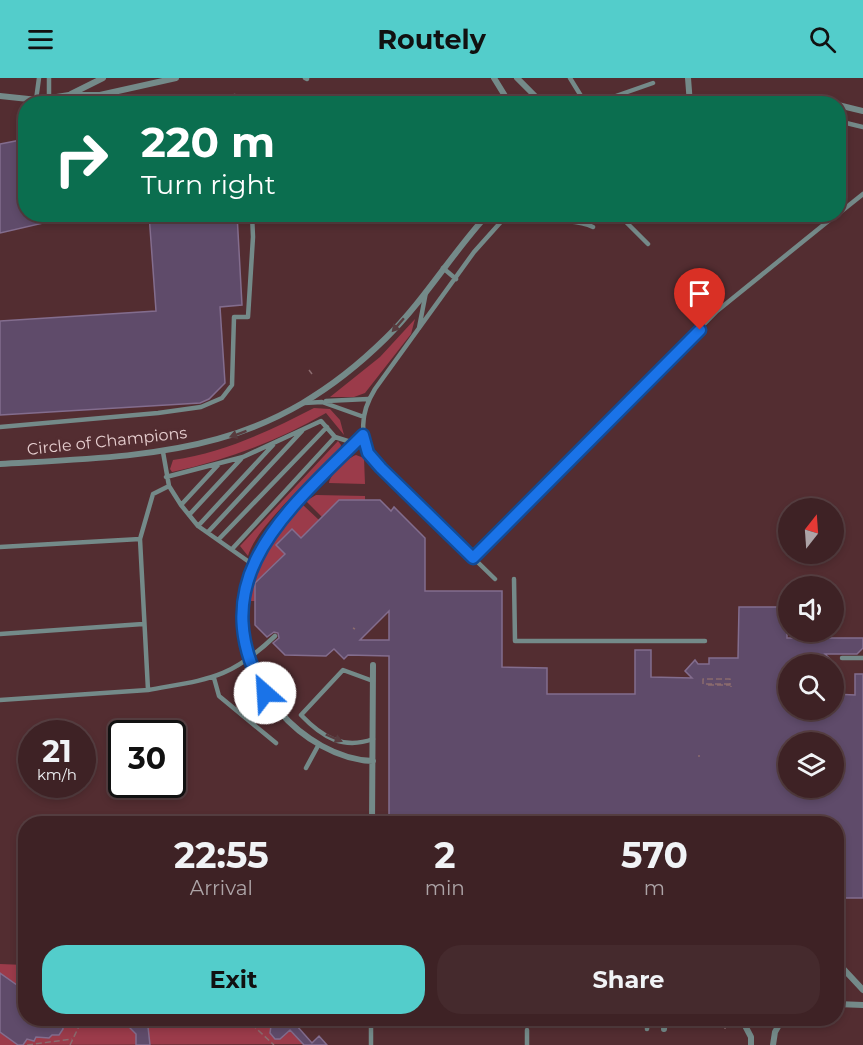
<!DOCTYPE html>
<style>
:root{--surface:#3e2225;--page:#452a2d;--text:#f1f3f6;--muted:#ada4a7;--line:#573f42;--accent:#53cdcb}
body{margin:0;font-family:Montserrat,sans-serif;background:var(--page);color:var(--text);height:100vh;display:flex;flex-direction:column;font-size:22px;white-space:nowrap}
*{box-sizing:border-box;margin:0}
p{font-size:20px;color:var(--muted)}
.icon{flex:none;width:33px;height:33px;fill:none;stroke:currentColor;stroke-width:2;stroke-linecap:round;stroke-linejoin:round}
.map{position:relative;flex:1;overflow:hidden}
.drawer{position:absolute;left:18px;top:738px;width:826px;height:210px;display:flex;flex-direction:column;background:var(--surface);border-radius:24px;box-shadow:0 3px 9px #0003,0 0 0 2px var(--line)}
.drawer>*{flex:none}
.top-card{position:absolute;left:18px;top:18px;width:828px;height:126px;border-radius:24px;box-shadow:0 3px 9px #0003,0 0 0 2px var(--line);background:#0b6e4f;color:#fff;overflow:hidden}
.needle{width:39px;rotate:17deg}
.fabs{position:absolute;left:778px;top:420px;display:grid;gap:12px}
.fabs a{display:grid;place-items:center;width:66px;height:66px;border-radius:50%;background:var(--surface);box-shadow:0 3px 9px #0003,0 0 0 2px var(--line);font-size:30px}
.speed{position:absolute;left:18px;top:642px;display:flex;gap:12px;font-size:30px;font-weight:700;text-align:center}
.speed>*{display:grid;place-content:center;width:78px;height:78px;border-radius:50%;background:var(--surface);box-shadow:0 3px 9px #0003,0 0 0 2px var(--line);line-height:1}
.speed small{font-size:15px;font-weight:400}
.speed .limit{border:3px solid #111;border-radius:9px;background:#fff;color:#111}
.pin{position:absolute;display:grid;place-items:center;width:51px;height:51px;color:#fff;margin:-62px -26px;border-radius:50% 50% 50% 0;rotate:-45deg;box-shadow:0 0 6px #0007}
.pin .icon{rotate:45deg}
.me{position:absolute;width:66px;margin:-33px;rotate:334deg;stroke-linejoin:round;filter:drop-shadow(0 0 4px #0008)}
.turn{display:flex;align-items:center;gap:21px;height:126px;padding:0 24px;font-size:27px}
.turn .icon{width:78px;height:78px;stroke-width:2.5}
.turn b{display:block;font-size:42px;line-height:51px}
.eta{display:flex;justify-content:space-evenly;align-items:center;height:102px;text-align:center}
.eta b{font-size:36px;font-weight:700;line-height:42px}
.button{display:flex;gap:12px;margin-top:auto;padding:12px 24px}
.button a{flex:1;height:69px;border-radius:24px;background:var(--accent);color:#111;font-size:24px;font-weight:700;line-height:69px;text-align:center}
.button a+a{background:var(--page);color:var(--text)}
header{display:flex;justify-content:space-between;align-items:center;height:78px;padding:0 24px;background:var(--accent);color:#111;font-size:27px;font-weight:700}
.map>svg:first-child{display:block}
.green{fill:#9b3b4a}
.building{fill:#5f4b6a;stroke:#836d8e;stroke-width:1.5;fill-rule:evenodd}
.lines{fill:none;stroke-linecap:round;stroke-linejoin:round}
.path{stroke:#8b6b6e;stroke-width:1.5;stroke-dasharray:6 3;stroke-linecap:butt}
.service{stroke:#748a89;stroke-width:4.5}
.minor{stroke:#748a89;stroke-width:6}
.oneway{fill:#583b3e}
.route-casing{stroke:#114b97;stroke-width:15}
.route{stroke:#1a73e8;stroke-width:10}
.labels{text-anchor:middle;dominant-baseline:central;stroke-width:6;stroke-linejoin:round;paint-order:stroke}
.street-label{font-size:16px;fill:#e7cfd0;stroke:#532d31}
</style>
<header><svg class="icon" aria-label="menu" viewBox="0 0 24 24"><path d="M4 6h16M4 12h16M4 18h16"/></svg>Routely<svg class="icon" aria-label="search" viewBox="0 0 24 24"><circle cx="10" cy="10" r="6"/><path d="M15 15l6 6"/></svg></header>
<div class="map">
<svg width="863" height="967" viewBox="0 0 863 967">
<rect width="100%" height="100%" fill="#532d31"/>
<path class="green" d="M415,241l-4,15 -46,59 -11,4h-24l50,-40z
M314,330l16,1 10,11 4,15 -18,-22c-48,28 -100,47 -154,59l-2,-3 3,-9c51,-7 96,-29 141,-52z
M338,363l3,4 -1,4c-22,23 -85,78 -92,107l-8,-10z
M356,377l8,3 1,26 -36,-1c2,-10 17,-24 27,-28z
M316,417l49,1v4h-26l-17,17 -16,-16z
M303,427l16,15 -64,63v18h-7c5,-40 28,-68 55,-96z
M0,886l25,1 1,53 274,1 2,3 -5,5 14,16 8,-7 7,8 -326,1z
M380,941h101l-1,5 -96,-1z
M485,941h73v5h-73z
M562,941v-1l78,1 -5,5h-73z"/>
<path class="building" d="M26,61v75h39v4l-65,15v-89z
M149,136h88l5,91 -22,2 5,76 -16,16 -9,4 -200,12v-94l156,-10z
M339,422h41l11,11 3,-4 31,31v53h77v76l45,1v26h88v-44h16v27l41,1 -7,-7 10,-11 3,4h11v-6h29l1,-51h48v31h76v10l-6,6h-32l10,10h-46v46h45v-16l21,1v-21h8v224h-26v-74h-448v-168l-41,-1 -4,4 -10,-10 -8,7 -41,-1 -12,-12 6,-5 -1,-5 -4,-1 -7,5 -12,-12v-42l30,-29 -9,-9 16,-16 9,9zM389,533v29h-29zM789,664h45v46h-45z
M0,895l17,12 9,-12v45h36l1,11 -4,6h-7l-3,3 -13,-1 -2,4 -7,-2 -4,6h-5l-18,-13z
M128,940h19l3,27h-14v-11l-7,-7z
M272,940h26l4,4 -5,4 15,17 7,-7 8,9h-23l-14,-15 -10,9h-5l-5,-6 1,-7 5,-3z"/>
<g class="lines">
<path class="path" d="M309,292l3,4
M353,550l2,1
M708,607h22v-6h-27v5h28v3
M698,678h2
M245,940l29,27
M725,951l1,-11
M27,967l45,-6
M70,967l13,-27"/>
<path class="service" d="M305,0l2,1
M570,0l16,26
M49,21v-21
M36,22l3,-22
M199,26l36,-8 12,8
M593,26l60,-21
M838,43l25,6
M536,136c23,11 38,4 57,13
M618,136l30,30
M838,136l25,-20
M443,190l13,11
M419,250l7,-36
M326,323l42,-2
M304,325l18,-1 42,15
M0,349l158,-14 43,-6 21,-9 10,-13 2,-68h14l5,-80 -1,-23
M163,374l6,34 12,19
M218,387l-37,40 17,21 54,38
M166,399l77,-20 78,-36 14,16 19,6
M169,408l-16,8 -13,45 8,151c60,-11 81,-10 127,-54
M189,437l52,-56
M198,448l75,-81
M208,454l94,-101
M218,462l109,-113
M0,469l140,-8
M233,470l102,-111
M473,480l244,-247 120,-97
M495,501l-114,-111c-21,-26 -24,-50 -6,-79l99,-137 34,-38
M514,501l1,62h190
M0,556l143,-10
M842,580h21
M214,600l5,18 57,47
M0,622l148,-10
M373,661c-30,11 -51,-2 -72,-24l42,-45 30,11
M306,690l13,-24
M371,940v27
M647,951l1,-11
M527,952v15"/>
<path class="minor" d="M494,0l16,26
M517,0l26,26
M688,0l2,26
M71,16l32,-16
M0,18l38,4 31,-5h31l76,-17
M693,26l68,-6 69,6
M838,27l25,6
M363,357c-36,36 -82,74 -106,119 -28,50 -15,116 22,157 23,27 59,49 94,50
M0,386c157,-9 266,-8 386,-126 38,-37 66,-85 102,-124
M372,746l1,-159
M837,884l26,28
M837,926l26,1
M741,940l10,19v8
M664,951l1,-11
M773,967l2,-13 8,-14"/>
</g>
<defs><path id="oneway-solid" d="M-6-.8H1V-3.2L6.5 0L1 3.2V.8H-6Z" transform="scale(1.5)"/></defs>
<g class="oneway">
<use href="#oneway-solid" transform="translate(398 247) rotate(131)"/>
<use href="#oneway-solid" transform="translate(238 356) rotate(160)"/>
<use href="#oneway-solid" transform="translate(334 660) rotate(23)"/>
</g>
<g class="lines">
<g class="route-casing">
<path id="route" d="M265,615c-65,-114 23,-183 98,-258l5,18 13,15 92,90 227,-228"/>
</g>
<use href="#route" class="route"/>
</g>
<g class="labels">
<g class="street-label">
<text transform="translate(107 363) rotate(-6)">Circle of Champions</text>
</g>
</g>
</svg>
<div class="fabs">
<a><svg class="needle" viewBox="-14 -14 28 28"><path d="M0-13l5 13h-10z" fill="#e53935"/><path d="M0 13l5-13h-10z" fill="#ada4a7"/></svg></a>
<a><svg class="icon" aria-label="sound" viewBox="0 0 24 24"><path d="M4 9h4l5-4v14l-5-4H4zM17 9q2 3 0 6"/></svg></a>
<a><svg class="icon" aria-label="search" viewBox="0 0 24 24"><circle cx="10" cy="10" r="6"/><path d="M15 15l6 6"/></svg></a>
<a><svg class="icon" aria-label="layers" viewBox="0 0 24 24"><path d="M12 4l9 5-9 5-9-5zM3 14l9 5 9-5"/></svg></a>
</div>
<div class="speed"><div>21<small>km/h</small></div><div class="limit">30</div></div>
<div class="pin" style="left:700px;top:252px;background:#d93025"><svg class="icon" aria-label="arrive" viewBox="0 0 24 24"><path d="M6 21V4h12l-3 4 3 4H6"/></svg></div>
<svg class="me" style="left:265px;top:615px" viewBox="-20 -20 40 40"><circle r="19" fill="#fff"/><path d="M0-13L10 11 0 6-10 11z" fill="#1a73e8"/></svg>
<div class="top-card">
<div class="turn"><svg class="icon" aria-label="right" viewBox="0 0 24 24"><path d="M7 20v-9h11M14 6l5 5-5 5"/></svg><div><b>220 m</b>Turn right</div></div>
</div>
<section class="drawer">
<div class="eta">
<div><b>22:55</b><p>Arrival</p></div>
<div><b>2</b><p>min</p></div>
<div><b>570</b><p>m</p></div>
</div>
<div class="button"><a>Exit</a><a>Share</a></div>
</section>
</div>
